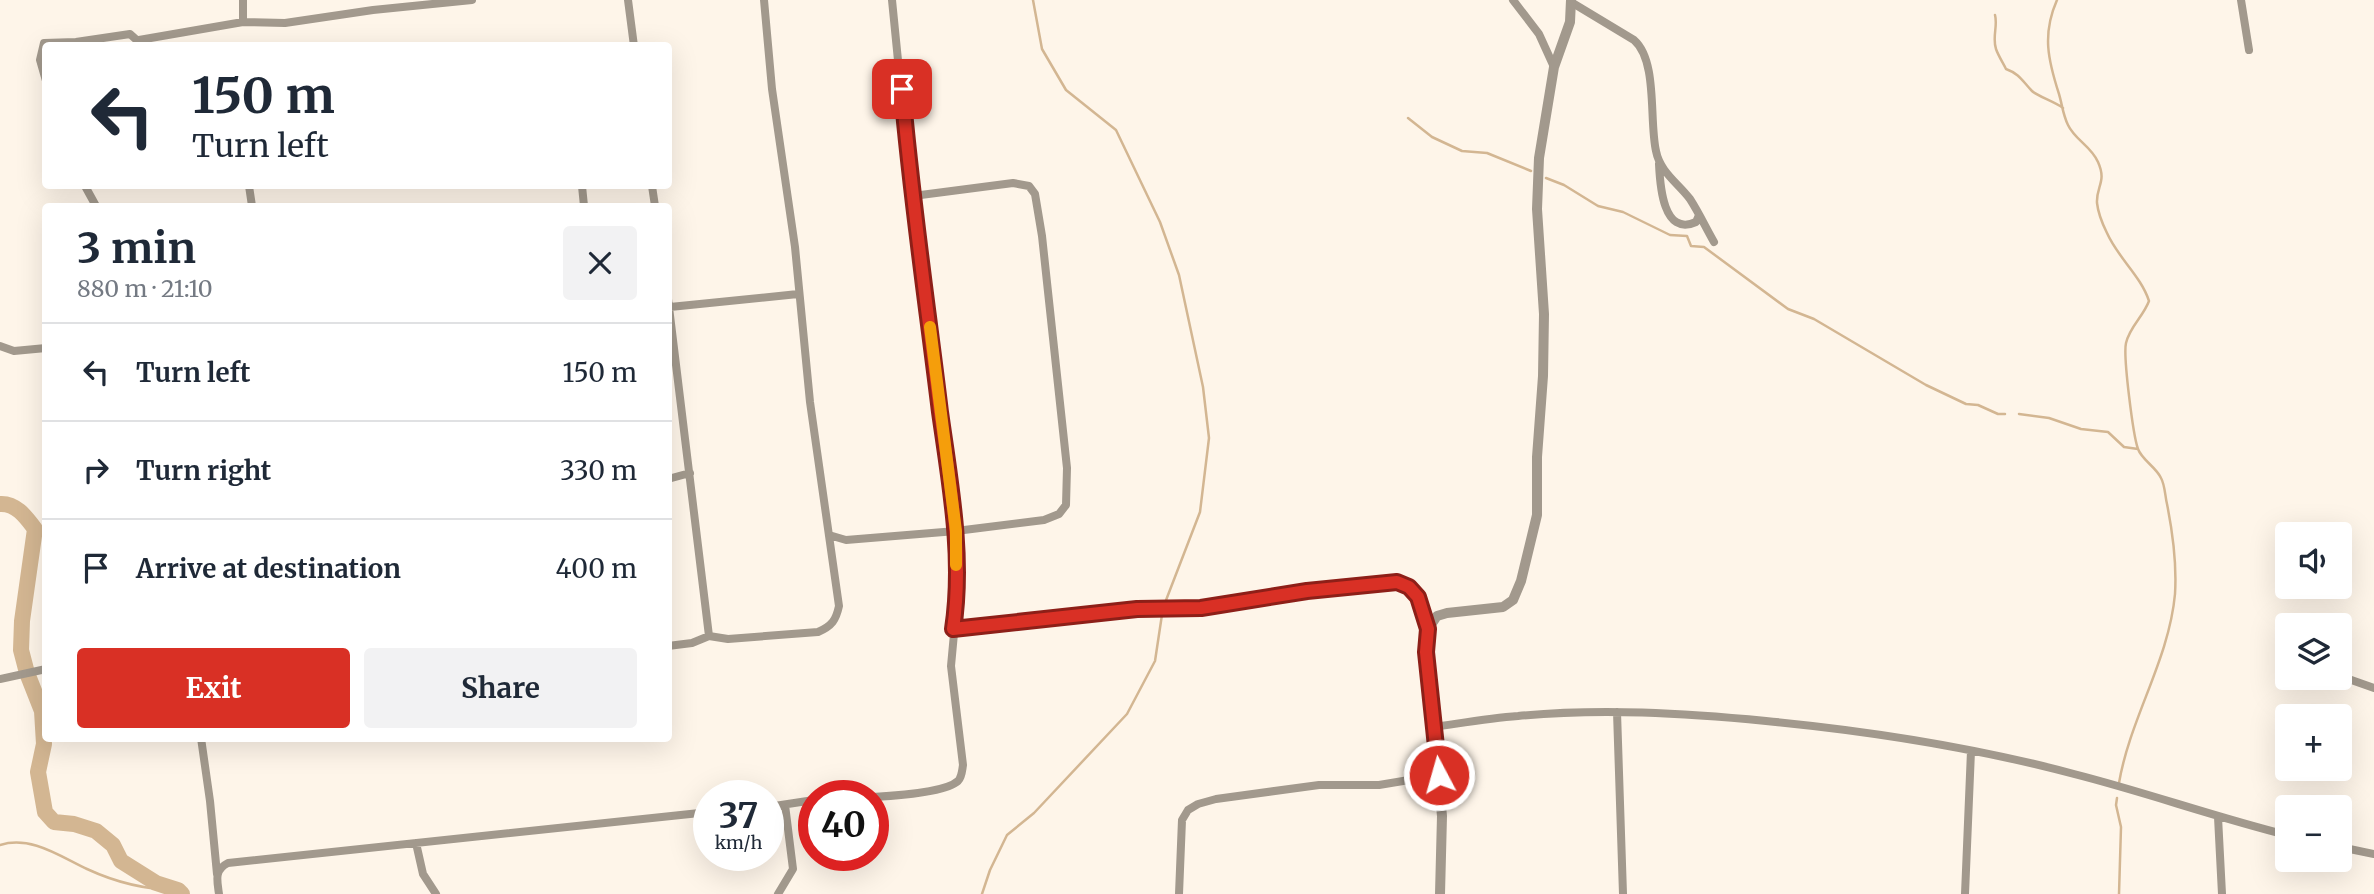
<!DOCTYPE html>
<meta charset="utf-8">
<style>
:root{--surface:#fff;--page:#f2f2f3;--text:#1f2937;--muted:#747a83;--line:#e0e1e3;--accent:#d93025}
body{margin:0;font-family:Merriweather,serif;background:var(--page);color:var(--text);height:100vh;display:flex;flex-direction:column;font-size:26px;white-space:nowrap}
*{box-sizing:border-box;margin:0}
p{font-size:23px;color:var(--muted)}
.icon{flex:none;width:38px;height:38px;fill:none;stroke:currentColor;stroke-width:2;stroke-linecap:round;stroke-linejoin:round}
.map{position:relative;flex:1;overflow:hidden}
.sheet{position:absolute;left:42px;top:203px;width:630px;height:539px;display:flex;flex-direction:column;background:var(--surface);border-radius:7px;box-shadow:0 7px 28px #0002}
.sheet>*{flex:none}
.banner{position:absolute;left:42px;top:42px;width:630px;height:147px;border-radius:7px;box-shadow:0 7px 28px #0002;background:#fff;color:var(--text);overflow:hidden}
.controls{position:absolute;left:2275px;top:522px;display:grid;gap:14px}
.controls a{display:grid;place-items:center;width:77px;height:77px;border-radius:7px;background:var(--surface);box-shadow:0 7px 28px #0002;font-size:35px}
.speed{position:absolute;left:693px;top:780px;display:flex;gap:14px;font-size:35px;font-weight:700;text-align:center}
.speed>*{display:grid;place-content:center;width:91px;height:91px;border-radius:50%;background:var(--surface);box-shadow:0 7px 28px #0002;line-height:1}
.speed small{font-size:18px;font-weight:400}
.speed .limit{border:10px solid #d22;background:#fff;color:#111}
.pin{position:absolute;display:grid;place-items:center;width:60px;height:60px;color:#fff;margin:-30px;border-radius:14px;box-shadow:0 4px 10px #0006}
.me{position:absolute;width:77px;margin:-38px;rotate:354deg;stroke-linejoin:round;filter:drop-shadow(0 0 5px #0008)}
.turn{display:flex;align-items:center;gap:24px;height:147px;padding:0 35px;font-size:32px}
.turn .icon{width:91px;height:91px;stroke-width:2.5}
.turn b{display:block;font-size:49px;line-height:60px}
.round{display:grid;place-items:center;flex:none;width:74px;height:74px;border-radius:7px;background:var(--page)}
.head{display:flex;align-items:center;justify-content:space-between;height:119px;padding:0 35px}
h1{font-size:42px;font-weight:700;line-height:52px}
.button{display:flex;gap:14px;margin-top:auto;padding:14px 35px}
.button a{flex:1;height:80px;border-radius:7px;background:var(--accent);color:#fff;font-size:28px;font-weight:700;line-height:80px;text-align:center}
.button a+a{background:var(--page);color:var(--text)}
ul{padding:0;list-style:none}
li{display:flex;align-items:center;gap:21px;height:98px;padding:0 35px;border-top:2px solid var(--line)}
li div{flex:1}
li b{display:block;font-size:26px}
li em{font-style:normal}
.map>svg:first-child{display:block}
.lines{fill:none;stroke-linecap:round;stroke-linejoin:round}
.stream{stroke:#d3b692;stroke-width:2.5}
.river{stroke:#d3b692;stroke-width:16}
.minor{stroke:#a2998d;stroke-width:8}
.tertiary{stroke:#a2998d;stroke-width:10}
.route-casing{stroke:#8d1f18;stroke-width:18}
.route{stroke:#d93025;stroke-width:12}
.slow{stroke:#f59e0b;stroke-width:12}
</style>
<div class="map">
<svg width="2374" height="894" viewBox="0 0 2374 894">
<rect width="100%" height="100%" fill="#fef5e9"/>
<g class="lines">
<path class="stream" d="M2057,0c-15,34 -9,60 2,94 3,10 4,21 9,31 7,15 23,21 30,37 9,20 -2,24 -1,41 1,9 6,22 10,30 11,25 34,43 42,68 -6,16 -19,25 -23,42 -3,13 7,92 12,106 4,11 18,18 23,29 4,7 4,18 6,26 6,30 10,58 8,90 -6,66 -45,124 -56,189
M1995,15c3,11 -3,22 1,34 2,6 7,14 10,20 14,5 17,13 26,22 5,5 23,11 31,17
M1408,118l24,19 30,14 25,2 44,18
M1546,178l18,7 34,21 25,6 47,23 17,1 4,10 13,1 84,62 26,10 112,66 40,19 12,1 20,9h7
M2019,414l30,4 32,11 27,3 16,15 14,2
M2117,798l-1,7 5,22 -2,67
M0,845c31,-10 61,12 87,24 28,13 60,21 91,21
M982,894l8,-24 17,-35 27,-22 93,-99 28,-53 8,-53 37,-96 9,-74 -6,-51 -24,-112 -19,-53 -44,-92 -50,-40 -24,-41 -9,-49"/>
<path class="river" d="M0,504c16,-1 26,13 35,25l-13,92 -1,29 6,23 15,38 2,33 -6,28 7,40 9,10 20,2 22,7 17,14 8,16 35,22 22,7 4,4"/>
<path class="minor" d="M628,0l6,46
M1513,0l26,34 15,33
M2241,0l8,50
M1571,2l63,38c24,21 15,81 22,111 4,21 22,32 34,48 9,14 16,29 24,43
M243,22v-22
M139,40l104,-18 42,1 88,-13 99,-10
M46,81l-6,-21 4,-17 32,-1 54,-8 10,9
M1659,164c1,21 4,73 37,58l3,-7
M85,186l11,20
M249,186l3,20
M582,186l2,20
M652,186l3,20
M668,299l41,337
M670,307l128,-13
M0,346l14,5 32,-3
M668,479l22,-6
M829,535l17,5 110,-9 88,-11 15,-6 7,-9 1,-37 -25,-232 -7,-42 -6,-8 -16,-3 -100,13
M953,629l184,-20 64,-1 106,-17 90,-9c24,10 24,25 31,47
M668,646l24,-3 17,-7 19,3 90,-7c14,-6 18,-12 21,-26l-29,-204 -15,-155 -23,-158 -8,-89
M2340,676l34,12
M0,679l46,-10
M1617,712l6,182
M1434,727c28,-4 56,-9 84,-11 82,-8 166,-3 248,5 104,10 207,26 308,53 71,18 141,43 213,61
M201,738l9,63 7,73
M873,797c18,-1 72,-4 85,-16 4,-4 4,-10 5,-16l-12,-99 5,-54v-81l-47,-360 -17,-171
M768,807l46,-7
M2218,817l4,77
M416,843l7,31 13,20
M2340,847l34,7
M219,894c-2,-14 -5,-24 9,-31l481,-51
M778,894l15,-25 -8,-64
M1179,894l3,-74 6,-10 10,-6 18,-5 103,-14h60l60,-10
M1965,894l6,-143"/>
<path class="tertiary" d="M1440,894l2,-78 -16,-164 2,-23 9,-13 10,-3 56,-6 10,-7 8,-19 16,-66v-58l6,-81 1,-62 -7,-105 2,-51 15,-91 16,-45 1,-22"/>
</g>
<g class="lines">
<g class="route-casing">
<path id="route" d="M902,89c9,108 25,215 38,323 10,71 24,145 13,217l184,-20 64,-1 106,-17 90,-9 12,5 9,10 10,32 -2,23 13,123"/>
</g>
<use href="#route" class="route"/>
<path class="slow" d="M930,327l26,204v34"/>
</g>
</svg>
<div class="controls">
<a><svg class="icon" aria-label="sound" viewBox="0 0 24 24"><path d="M4 9h4l5-4v14l-5-4H4zM17 9q2 3 0 6"/></svg></a>
<a><svg class="icon" aria-label="layers" viewBox="0 0 24 24"><path d="M12 4l9 5-9 5-9-5zM3 14l9 5 9-5"/></svg></a>
<a>+</a>
<a>−</a>
</div>
<div class="speed"><div>37<small>km/h</small></div><div class="limit">40</div></div>
<div class="pin" style="left:902px;top:89px;background:#d93025"><svg class="icon" aria-label="arrive" viewBox="0 0 24 24"><path d="M6 21V4h12l-3 4 3 4H6"/></svg></div>
<svg class="me" style="left:1439px;top:775px" viewBox="-20 -20 40 40"><circle r="17" fill="#d93025" stroke="#fff" stroke-width="3"/><path d="M0-11L8 9 0 5-8 9z" fill="#fff"/></svg>
<div class="banner">
<div class="turn"><svg class="icon" aria-label="left" viewBox="0 0 24 24"><path d="M17 20v-9H6M10 6l-5 5 5 5"/></svg><div><b>150 m</b>Turn left</div></div>
</div>
<section class="sheet">
<div class="head"><div><h1>3 min</h1><p>880 m · 21:10</p></div><a class="round"><svg class="icon" aria-label="close" viewBox="0 0 24 24"><path d="M6 6l12 12M18 6L6 18"/></svg></a></div>
<ul>
<li><svg class="icon" aria-label="left" viewBox="0 0 24 24"><path d="M17 20v-9H6M10 6l-5 5 5 5"/></svg><div><b>Turn left</b></div><em>150 m</em></li>
<li><svg class="icon" aria-label="right" viewBox="0 0 24 24"><path d="M7 20v-9h11M14 6l5 5-5 5"/></svg><div><b>Turn right</b></div><em>330 m</em></li>
<li><svg class="icon" aria-label="arrive" viewBox="0 0 24 24"><path d="M6 21V4h12l-3 4 3 4H6"/></svg><div><b>Arrive at destination</b></div><em>400 m</em></li>
</ul>
<div class="button"><a>Exit</a><a>Share</a></div>
</section>
</div>
